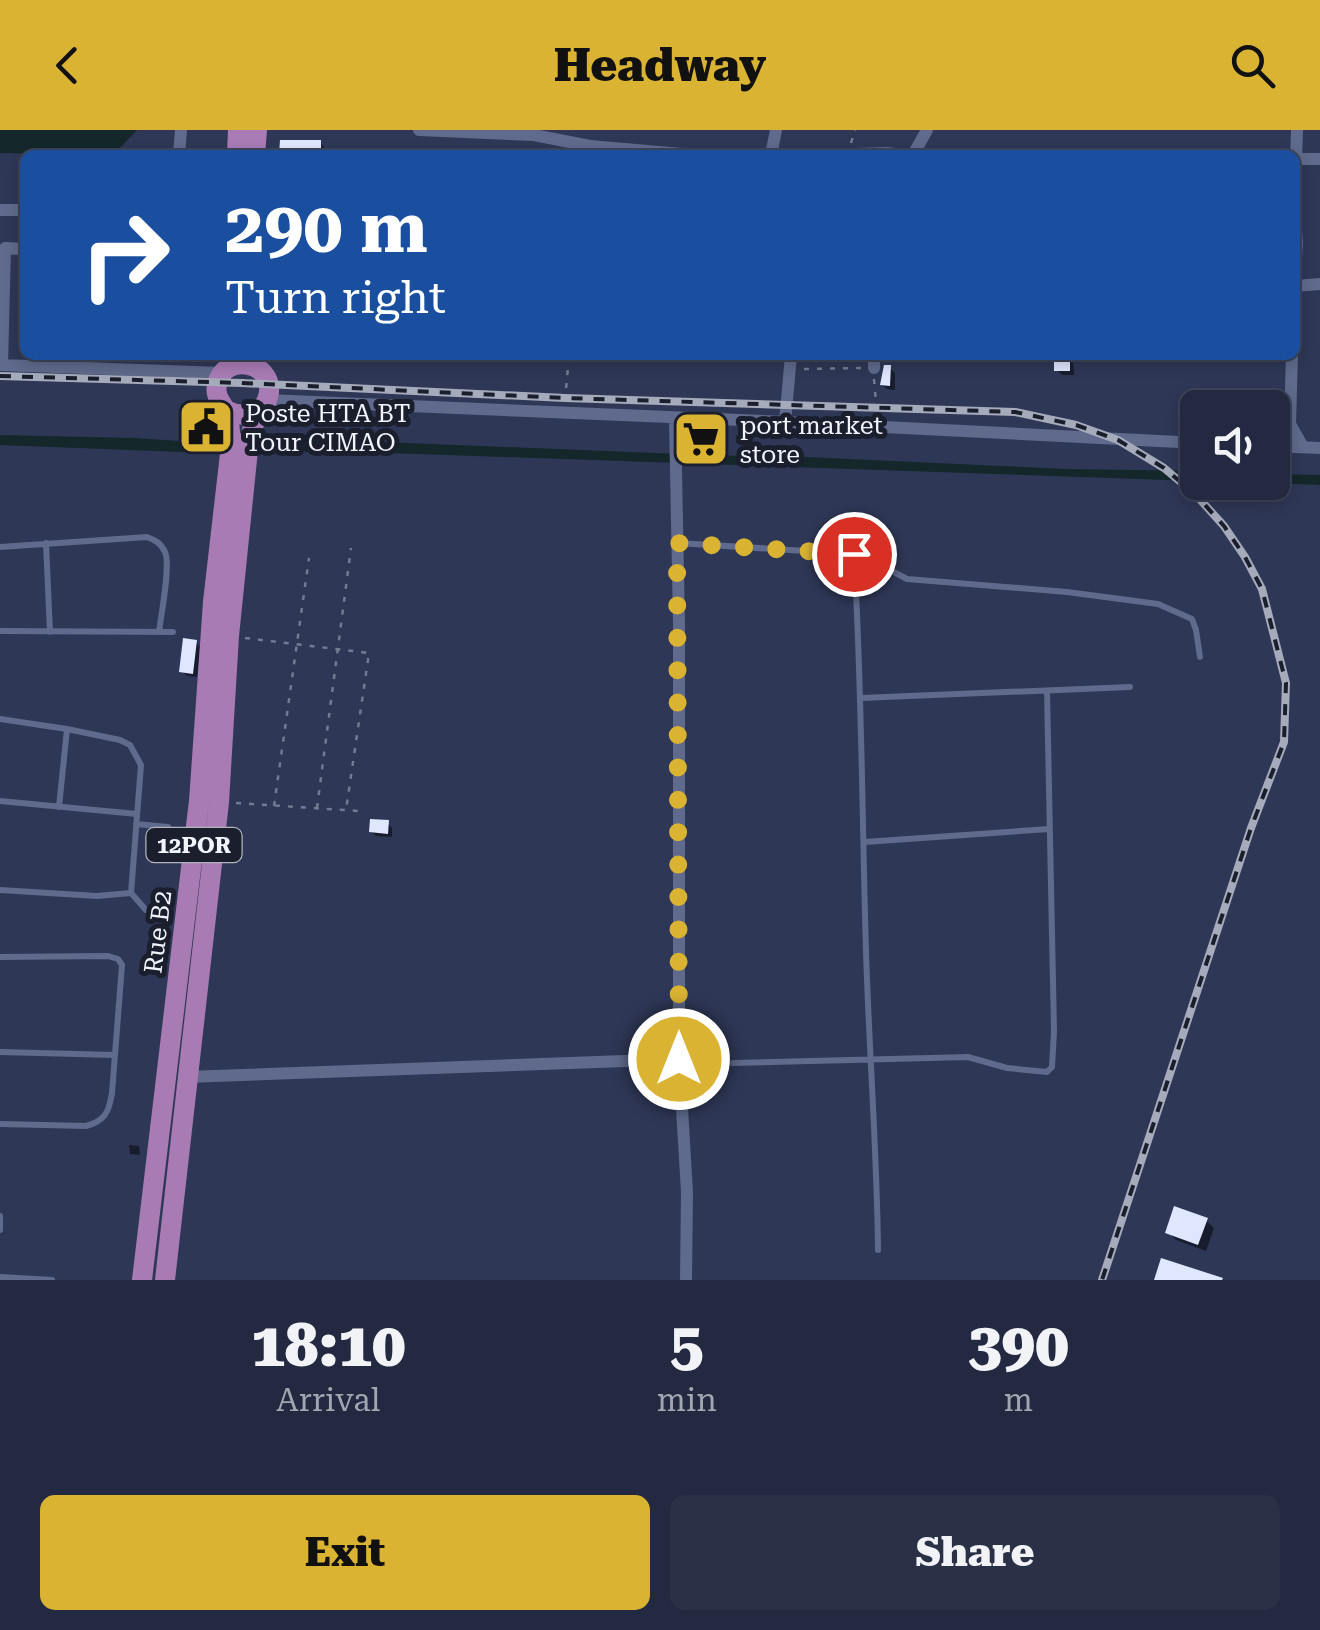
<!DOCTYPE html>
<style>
:root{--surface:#222940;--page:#2a3147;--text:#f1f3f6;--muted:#a2a6b1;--line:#3f4559;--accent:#dab333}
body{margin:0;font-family:"Roboto Serif",serif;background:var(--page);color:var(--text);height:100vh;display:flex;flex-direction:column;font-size:38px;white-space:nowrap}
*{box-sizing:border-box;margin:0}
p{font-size:32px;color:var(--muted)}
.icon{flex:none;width:55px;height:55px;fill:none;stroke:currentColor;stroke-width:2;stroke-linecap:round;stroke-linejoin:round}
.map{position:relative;height:1150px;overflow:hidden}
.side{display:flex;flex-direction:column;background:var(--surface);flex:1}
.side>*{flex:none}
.hud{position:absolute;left:20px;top:20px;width:1280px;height:210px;border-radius:15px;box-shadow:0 5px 15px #0003,0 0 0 2px var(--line);background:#1a4fa0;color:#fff;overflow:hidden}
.fabs{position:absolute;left:1180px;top:260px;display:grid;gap:20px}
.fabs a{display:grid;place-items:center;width:110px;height:110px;border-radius:15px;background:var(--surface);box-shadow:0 5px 15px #0003,0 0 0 2px var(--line);font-size:50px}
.pin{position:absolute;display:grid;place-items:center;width:85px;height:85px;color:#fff;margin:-42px;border:5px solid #fff;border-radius:50%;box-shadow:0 2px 10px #0007}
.me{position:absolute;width:110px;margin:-55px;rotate:0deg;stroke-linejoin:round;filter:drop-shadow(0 0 8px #0008)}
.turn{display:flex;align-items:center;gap:35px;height:210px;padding:0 40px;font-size:45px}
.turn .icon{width:130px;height:130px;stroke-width:2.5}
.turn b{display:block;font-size:70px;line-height:85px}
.eta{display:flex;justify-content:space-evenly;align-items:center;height:170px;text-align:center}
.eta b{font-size:60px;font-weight:800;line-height:70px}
.cta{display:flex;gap:20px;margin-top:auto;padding:20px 40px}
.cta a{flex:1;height:115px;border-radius:15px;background:var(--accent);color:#111;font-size:40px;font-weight:800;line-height:115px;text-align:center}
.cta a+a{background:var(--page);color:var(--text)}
header{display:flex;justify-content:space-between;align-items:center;height:130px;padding:0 40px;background:var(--accent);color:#111;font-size:45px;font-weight:800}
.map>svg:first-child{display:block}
.water{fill:#14272b}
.shadow{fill:#0007}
.building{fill:#dfe7ff}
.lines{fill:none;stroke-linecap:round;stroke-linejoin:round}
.path{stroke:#747a91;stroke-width:2.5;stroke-dasharray:5 8;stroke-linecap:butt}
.service{stroke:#5f6a8c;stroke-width:6}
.minor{stroke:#5f6a8c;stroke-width:12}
.primary{stroke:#a87bb5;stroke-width:20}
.rail-casing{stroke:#a5abbb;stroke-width:8}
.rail{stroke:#1b1f2d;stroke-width:4;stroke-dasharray:11;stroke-linecap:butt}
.route{stroke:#dab333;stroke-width:18;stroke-dasharray:0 32.4}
.labels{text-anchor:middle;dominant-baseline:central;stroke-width:10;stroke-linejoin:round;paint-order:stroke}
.shield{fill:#1b1f2d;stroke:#b1b4be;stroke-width:2.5}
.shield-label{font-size:22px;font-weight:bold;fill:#f1f4fc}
.poi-label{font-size:25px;fill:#f1f4fc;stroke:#1b1f2d;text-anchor:start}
.street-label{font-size:25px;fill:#f1f4fc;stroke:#1b1f2d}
</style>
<header><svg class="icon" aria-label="back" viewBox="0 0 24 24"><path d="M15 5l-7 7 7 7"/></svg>Headway<svg class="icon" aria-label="search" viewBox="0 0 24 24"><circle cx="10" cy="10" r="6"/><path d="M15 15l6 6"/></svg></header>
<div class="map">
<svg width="1320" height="1150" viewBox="0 0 1320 1150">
<rect width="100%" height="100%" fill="#2e3756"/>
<path class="water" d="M0,0h137l-17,18 -12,7 -108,-2z
M0,305l134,3 76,5 124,-3 370,15 101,2 262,12 130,2 1,10 -865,-30 -124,2 -209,-8z
M1273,344l47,1v10l-53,-2 5,-1z"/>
<path class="shadow" d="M320,13l6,6v6h-44z
M25,137v69l-2,-2v-65z
M1068,225l5,5 1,15h-12l-5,-5z
M890,238l5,5v17l-8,-1 -5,-4z
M195,512l5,5 -3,30 -10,-1 -5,-5z
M387,693l5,5v9l-16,-1 -4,-4z
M159,774l9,3 -1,9 -9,-2z
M129,1015l10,1 1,9 -10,-1z
M1206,1090l8,8 -8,23 -30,-11 -8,-8z"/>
<path class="building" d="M280,10h41v12h-17l-1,3h-24z
M1054,225h16v16h-16z
M884,235h7l-1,21 -10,-1z
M183,508l14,2 -4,34 -14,-2z
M370,689l19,1 -1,14 -19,-2z
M1174,1076l34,12 -10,27 -33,-12z
M1161,1128l62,20 -1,2h-68z"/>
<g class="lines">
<path class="path" d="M851,13l4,-13
M804,239l57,-1
M874,249l3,36
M565,271l4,-46
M245,508l124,15 -23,157
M236,673l123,8
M274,676l35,-248
M317,678l34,-260"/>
<path class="service" d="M46,413l4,89
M678,413l176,11c8,132 8,265 12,397 3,100 11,199 12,299
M0,417l147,-10c8,3 14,6 18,15 6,13 -4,63 -6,80
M855,433l33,6 19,10 160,13 91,12 34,15 4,11 4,27
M0,501l173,1
M861,568l269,-11
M0,589l67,10 53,11 10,5 11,20 -10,128 15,17
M0,671l137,13
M59,677l8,-78
M136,694l32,3
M865,712l184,-13
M0,760l97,6 34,-3
M0,827l108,-1 10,3 4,6 -10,128c-3,19 -7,28 -26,33l-86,-2
M0,922l115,3
M733,933l235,-6 39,11 40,4 5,-5 2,-36 -7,-340
M0,1086v14
M0,1147l52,3"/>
<path class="minor" d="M419,0l115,5 56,11 103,9
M179,25l2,-25
M771,25l5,-25
M827,25l60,-2 14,2
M913,25l14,-25
M1295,29h25
M1295,60l2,-60
M0,80h25
M1295,87l2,26 -2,29
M1295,156l25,-2
M1292,225l-2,69 13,23
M0,235l222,8
M2,235l3,-117 20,1
M874,238v-13
M267,270l518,22 413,21
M675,289l4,206v434l8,133 -1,88
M785,292l6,-67
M1272,316l48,2
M187,947l492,-18"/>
<path class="primary" d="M237,25l1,-25
M255,25l2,-25
M142,1150l57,-479 14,-199 17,-148c1,-14 1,-26 -3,-40 -3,-10 -13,-16 -10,-29 6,-32 55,-25 52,7 -3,23 -26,27 -43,18
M165,1150l54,-478 10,-166 20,-196 9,-29"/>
<g class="rail-casing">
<path id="rail" d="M0,246l242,7 323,15 450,14 61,13 42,15 46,28 32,27 28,31 21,31 17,32 24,94 -2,59 -33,86 -149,452"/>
</g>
<use href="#rail" class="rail"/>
</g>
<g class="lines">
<path class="route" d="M679,929l-2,-516 177,11"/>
</g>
<defs>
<g id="civic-square" transform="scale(2.875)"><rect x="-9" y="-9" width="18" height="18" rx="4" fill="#dab333" stroke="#1b1f2d"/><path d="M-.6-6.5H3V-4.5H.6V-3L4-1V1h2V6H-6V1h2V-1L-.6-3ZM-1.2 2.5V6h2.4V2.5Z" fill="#111"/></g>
<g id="supermarket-square" transform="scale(2.875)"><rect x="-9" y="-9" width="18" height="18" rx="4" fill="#dab333" stroke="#1b1f2d"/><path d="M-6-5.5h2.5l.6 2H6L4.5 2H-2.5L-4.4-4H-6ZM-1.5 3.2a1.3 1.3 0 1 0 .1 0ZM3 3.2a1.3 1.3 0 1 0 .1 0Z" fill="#111"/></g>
</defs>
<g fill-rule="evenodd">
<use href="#civic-square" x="206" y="297"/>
<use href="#supermarket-square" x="701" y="309"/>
</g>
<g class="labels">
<rect class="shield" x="146.5" y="698" width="95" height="34" rx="8"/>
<g class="shield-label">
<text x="194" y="715">12POR</text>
</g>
<g class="poi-label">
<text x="245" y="283">Poste HTA BT<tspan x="245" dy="29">Tour CIMAO</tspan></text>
<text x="740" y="295">port market<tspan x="740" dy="29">store</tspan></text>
</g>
<g class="street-label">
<text transform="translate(158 802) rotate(-83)">Rue B2</text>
</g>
</g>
</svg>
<div class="fabs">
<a><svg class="icon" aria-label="sound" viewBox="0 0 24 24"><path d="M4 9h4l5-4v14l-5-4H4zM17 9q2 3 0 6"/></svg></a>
</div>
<div class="pin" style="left:854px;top:424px;background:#d93025"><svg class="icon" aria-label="arrive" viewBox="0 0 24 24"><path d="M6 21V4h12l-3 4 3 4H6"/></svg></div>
<svg class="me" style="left:679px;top:929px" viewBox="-20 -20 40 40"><circle r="17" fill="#dab333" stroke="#fff" stroke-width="3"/><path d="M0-11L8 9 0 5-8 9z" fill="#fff"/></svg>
<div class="hud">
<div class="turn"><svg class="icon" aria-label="right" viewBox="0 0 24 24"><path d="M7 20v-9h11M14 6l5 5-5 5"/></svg><div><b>290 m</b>Turn right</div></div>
</div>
</div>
<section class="side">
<div class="eta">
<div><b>18:10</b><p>Arrival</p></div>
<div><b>5</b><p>min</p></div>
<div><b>390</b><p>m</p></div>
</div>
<div class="cta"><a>Exit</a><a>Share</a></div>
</section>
